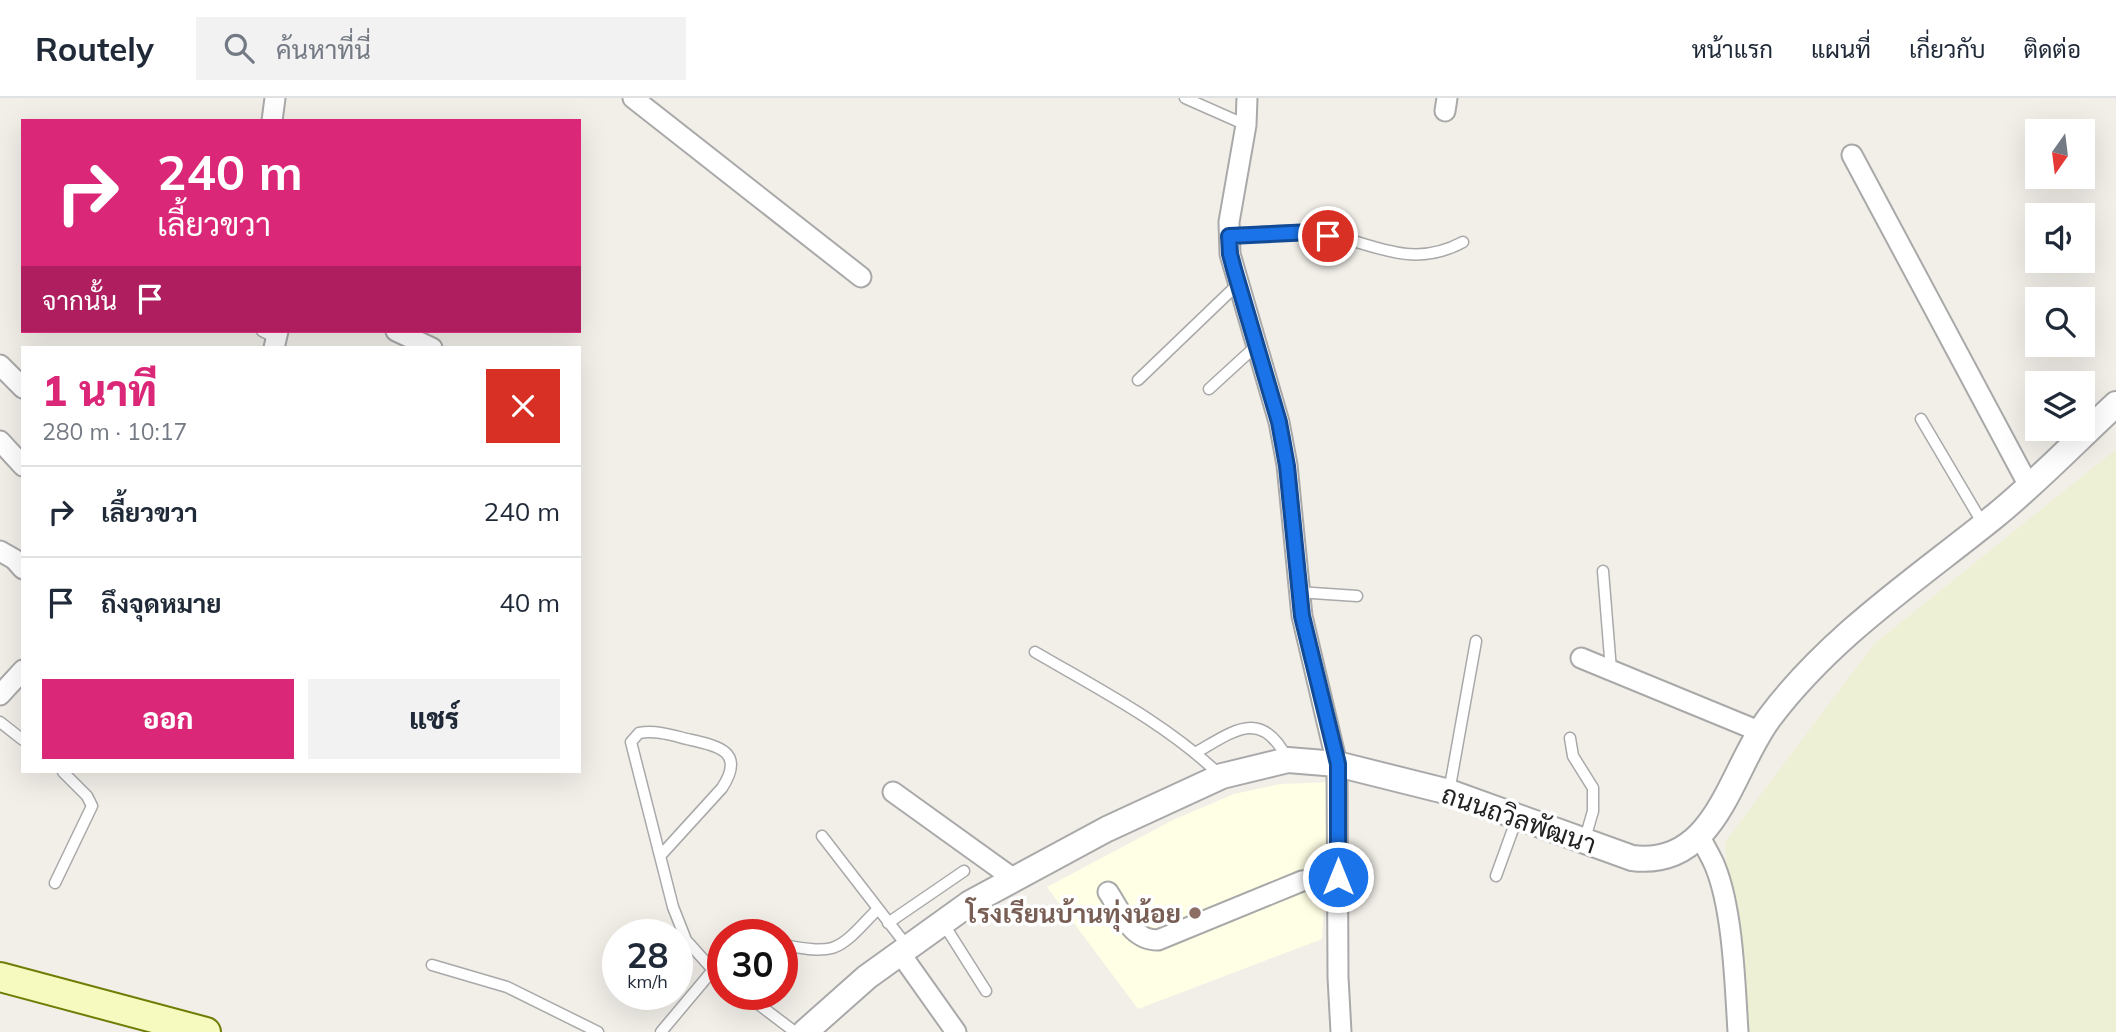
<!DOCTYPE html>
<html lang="th">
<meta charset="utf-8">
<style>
:root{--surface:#fff;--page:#f2f2f3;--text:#1f2937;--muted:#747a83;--line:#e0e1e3;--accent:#db2777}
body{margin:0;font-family:Mulish,Sarabun,sans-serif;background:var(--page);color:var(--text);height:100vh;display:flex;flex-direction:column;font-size:26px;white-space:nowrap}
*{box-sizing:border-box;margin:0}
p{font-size:23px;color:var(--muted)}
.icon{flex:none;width:38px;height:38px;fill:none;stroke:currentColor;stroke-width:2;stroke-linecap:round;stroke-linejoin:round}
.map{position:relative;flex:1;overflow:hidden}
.drawer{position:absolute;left:21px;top:248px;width:560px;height:427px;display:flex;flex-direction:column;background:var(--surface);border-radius:0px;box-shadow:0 7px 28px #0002}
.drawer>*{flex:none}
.top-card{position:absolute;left:21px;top:21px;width:560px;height:214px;border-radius:0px;box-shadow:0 7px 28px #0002;background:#db2777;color:#fff;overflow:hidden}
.needle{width:46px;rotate:194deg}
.fabs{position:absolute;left:2025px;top:21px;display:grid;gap:14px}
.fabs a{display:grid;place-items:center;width:70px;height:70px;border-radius:0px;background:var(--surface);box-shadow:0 7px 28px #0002;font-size:35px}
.speed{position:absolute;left:602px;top:821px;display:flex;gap:14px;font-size:35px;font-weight:700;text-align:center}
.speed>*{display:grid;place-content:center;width:91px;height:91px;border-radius:50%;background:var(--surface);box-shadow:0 7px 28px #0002;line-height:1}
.speed small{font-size:18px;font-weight:400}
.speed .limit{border:10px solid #d22;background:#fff;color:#111}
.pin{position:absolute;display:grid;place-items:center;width:60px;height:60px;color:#fff;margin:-30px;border:4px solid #fff;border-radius:50%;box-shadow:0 2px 7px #0007}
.me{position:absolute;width:77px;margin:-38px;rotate:0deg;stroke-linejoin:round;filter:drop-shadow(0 0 5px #0008)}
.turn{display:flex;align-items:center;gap:24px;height:147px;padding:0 21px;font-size:32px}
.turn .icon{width:91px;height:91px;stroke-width:2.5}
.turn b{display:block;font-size:49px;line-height:60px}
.then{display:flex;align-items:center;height:66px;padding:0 21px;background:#0003;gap:14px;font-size:26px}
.round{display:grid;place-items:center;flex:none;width:74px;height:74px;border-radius:0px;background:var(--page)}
.summary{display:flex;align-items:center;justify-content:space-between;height:119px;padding:0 21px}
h1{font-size:42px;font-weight:800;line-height:52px;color:var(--accent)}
.action{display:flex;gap:14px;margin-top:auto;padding:14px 21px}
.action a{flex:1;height:80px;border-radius:0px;background:var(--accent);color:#fff;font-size:28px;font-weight:800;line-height:80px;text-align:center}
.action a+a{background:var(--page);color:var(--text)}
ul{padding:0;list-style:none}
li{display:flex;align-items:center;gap:21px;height:91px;padding:0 21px;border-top:2px solid var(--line)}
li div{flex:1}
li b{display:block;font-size:26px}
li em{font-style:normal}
header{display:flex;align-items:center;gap:42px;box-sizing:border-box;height:98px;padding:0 35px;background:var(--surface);border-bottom:2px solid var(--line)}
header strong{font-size:33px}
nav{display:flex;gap:38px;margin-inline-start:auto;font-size:24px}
.search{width:490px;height:63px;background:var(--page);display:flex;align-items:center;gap:18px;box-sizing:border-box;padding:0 24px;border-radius:0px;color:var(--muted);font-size:26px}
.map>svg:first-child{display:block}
.education{fill:#ffffe5}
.farmland{fill:#eef0d5}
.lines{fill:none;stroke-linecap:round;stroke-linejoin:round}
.service-casing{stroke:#a9a9a9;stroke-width:13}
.minor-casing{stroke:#a9a9a9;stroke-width:23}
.tertiary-casing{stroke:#a9a9a9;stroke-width:28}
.secondary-casing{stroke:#707d05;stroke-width:32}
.service{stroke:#fff;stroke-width:10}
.minor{stroke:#fff;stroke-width:19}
.tertiary{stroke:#fff;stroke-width:24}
.secondary{stroke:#f7fabf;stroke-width:28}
.route-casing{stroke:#114b97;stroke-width:18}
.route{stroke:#1a73e8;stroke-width:12}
.education-dot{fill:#8d6e63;stroke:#fff;stroke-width:2.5}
.labels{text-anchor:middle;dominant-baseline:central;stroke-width:7;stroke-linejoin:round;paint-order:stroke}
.street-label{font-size:26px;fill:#222;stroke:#fff}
.education-label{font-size:26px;font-weight:bold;fill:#785e54;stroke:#fff;text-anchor:end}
</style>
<header>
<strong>Routely</strong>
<div class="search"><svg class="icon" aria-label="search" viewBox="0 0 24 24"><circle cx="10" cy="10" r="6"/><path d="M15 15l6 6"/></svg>ค้นหาที่นี่</div>
<nav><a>หน้าแรก</a><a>แผนที่</a><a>เกี่ยวกับ</a><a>ติดต่อ</a></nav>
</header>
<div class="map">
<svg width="2116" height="934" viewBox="0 0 2116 934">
<rect width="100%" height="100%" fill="#f2efe9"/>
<path class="education" d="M1331,684l-9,157 -184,70 -91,-122 126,-67 61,-26 46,-10z"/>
<path class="farmland" d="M2116,351v583h-378l-13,-190 149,-198z"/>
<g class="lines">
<g class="service-casing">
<path id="service" d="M1185,0l61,27
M1229,137c27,-2 55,-6 82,-3 56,5 95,41 152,10
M262,233l14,7
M1138,282l100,-96
M1209,291l47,-43
M1921,321l62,105
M1603,473l8,99
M1298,494l59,4
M1035,554c65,38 132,72 186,124
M0,624l23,18
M1570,640l3,18 20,32v23l-9,31
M1197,654c38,-22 65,-44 91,8
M1449,694l27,-151
M822,738l85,110
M661,757l61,-67c24,-37 -4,-42 -35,-49 -16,-4 -31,-9 -48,-6l-8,9 42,165 13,33 27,30 10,8
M1496,778l21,-58
M55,785l37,-77 -5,-10 -24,-24
M888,825l76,-52
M943,825l43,68
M782,847c15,2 35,7 50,3 17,-5 33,-27 46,-39
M432,867l75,22 91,45
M745,896l50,38
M661,934l52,-62"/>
</g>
<g class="minor-casing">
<path id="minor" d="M633,0l228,179
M1247,0l-1,27 -17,97 1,32 49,168 8,43 15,151 35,148 1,213 3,55
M1445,13l2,-13
M272,23l3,-23
M1852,57l177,331
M396,233l36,17
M274,250l4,-17
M0,267l23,23
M0,343l23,25
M0,453l14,8 9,10
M1581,560l180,74
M0,597l23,-25
M893,694l121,87
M1700,739c5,10 11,19 15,29 18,44 20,118 23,166
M1108,794c14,21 23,48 50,48l144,-59 36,-4
M900,855l56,79"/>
</g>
<g class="tertiary-casing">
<path id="tertiary" d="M805,934l62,-55 103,-74 137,-74 115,-53 66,-16 49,4 112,28 183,66c85,11 98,-89 138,-141 61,-81 147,-138 225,-201 43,-35 81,-75 121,-112"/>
</g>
<g class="secondary-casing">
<path id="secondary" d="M0,879l206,55"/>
</g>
<use href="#service" class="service"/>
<use href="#minor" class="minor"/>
<use href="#tertiary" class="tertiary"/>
<use href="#secondary" class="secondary"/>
</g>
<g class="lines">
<g class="route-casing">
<path id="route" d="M1328,138l-16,-4 -83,4 1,18 4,15 45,153 8,44 15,150 36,148v113"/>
</g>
<use href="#route" class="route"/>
</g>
<circle class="education-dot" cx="1195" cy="815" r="7"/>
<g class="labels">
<g class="street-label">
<text transform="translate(1519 721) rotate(19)">ถนนถวิลพัฒนา</text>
</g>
<g class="education-label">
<text x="1181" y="815">โรงเรียนบ้านทุ่งน้อย</text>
</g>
</g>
</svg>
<div class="fabs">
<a><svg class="needle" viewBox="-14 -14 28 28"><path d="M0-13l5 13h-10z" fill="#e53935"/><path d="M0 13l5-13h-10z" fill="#747a83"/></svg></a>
<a><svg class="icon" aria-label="sound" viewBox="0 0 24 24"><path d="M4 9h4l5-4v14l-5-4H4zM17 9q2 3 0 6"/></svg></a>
<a><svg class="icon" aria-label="search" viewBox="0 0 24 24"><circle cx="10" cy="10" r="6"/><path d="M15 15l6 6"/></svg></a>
<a><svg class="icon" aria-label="layers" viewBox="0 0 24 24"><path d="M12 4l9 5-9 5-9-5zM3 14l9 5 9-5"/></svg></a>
</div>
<div class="speed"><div>28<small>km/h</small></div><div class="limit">30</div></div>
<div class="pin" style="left:1328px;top:138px;background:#d93025"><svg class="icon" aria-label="arrive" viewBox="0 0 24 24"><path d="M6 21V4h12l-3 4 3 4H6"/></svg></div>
<svg class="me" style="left:1338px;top:779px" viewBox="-20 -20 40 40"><circle r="17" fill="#1a73e8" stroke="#fff" stroke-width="3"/><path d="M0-11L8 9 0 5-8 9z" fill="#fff"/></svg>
<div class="top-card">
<div class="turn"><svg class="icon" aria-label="right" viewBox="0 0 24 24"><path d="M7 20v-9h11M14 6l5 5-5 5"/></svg><div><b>240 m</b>เลี้ยวขวา</div></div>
<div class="then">จากนั้น<svg class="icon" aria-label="arrive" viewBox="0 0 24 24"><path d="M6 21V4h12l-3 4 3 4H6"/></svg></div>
</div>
<section class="drawer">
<div class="summary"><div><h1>1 นาที</h1><p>280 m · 10:17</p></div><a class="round" style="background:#d93025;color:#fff"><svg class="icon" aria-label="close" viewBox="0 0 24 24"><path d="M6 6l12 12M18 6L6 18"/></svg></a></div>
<ul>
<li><svg class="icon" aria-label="right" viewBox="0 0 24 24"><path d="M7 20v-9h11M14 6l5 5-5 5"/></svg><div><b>เลี้ยวขวา</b></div><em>240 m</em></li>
<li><svg class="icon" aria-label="arrive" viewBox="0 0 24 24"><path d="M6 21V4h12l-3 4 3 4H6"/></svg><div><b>ถึงจุดหมาย</b></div><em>40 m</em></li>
</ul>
<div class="action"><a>ออก</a><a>แชร์</a></div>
</section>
</div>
